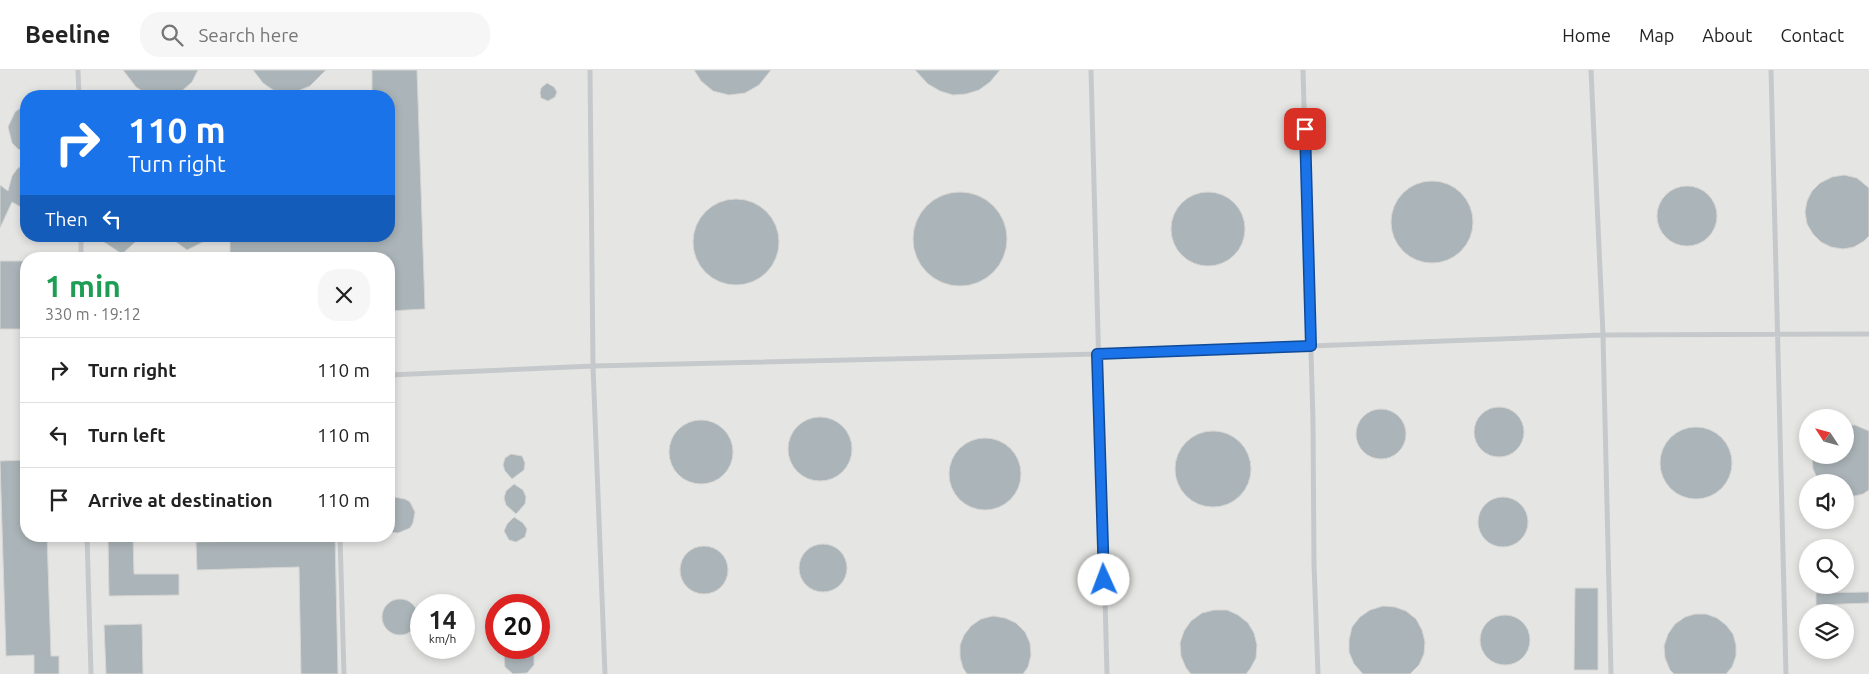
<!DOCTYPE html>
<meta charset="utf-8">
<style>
:root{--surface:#fff;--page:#f6f6f6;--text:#222;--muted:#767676;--line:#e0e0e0}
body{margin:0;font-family:Ubuntu,sans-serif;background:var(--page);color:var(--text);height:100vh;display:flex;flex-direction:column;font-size:19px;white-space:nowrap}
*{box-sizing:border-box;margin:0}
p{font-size:16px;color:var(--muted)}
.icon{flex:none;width:28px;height:28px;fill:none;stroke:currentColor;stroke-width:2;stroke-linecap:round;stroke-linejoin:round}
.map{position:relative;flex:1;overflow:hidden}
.drawer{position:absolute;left:20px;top:182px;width:375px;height:290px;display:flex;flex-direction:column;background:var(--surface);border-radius:20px;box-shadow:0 2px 8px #0003}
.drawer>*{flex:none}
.top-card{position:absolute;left:20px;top:20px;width:375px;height:152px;border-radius:20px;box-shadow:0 2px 8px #0003;background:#1a73e8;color:#fff;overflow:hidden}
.needle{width:32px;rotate:306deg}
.buttons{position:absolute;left:1799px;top:339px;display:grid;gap:10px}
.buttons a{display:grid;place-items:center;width:55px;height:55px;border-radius:50%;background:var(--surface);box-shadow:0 2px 8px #0003;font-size:25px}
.speed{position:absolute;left:410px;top:524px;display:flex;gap:10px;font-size:25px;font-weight:700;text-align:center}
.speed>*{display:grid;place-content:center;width:65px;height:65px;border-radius:50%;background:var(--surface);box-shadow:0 2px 8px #0003;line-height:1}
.speed small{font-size:12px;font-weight:400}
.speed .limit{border:8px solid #d22;background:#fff;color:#111}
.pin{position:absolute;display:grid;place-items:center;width:42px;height:42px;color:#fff;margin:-21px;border-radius:10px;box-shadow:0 2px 8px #0006}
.me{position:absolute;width:55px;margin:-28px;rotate:358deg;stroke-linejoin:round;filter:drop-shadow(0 0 4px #0008)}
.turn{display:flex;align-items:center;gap:18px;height:105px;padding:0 25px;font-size:22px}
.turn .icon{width:65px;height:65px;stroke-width:2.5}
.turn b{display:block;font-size:35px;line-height:42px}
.then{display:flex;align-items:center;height:48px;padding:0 25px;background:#0003;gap:10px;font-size:19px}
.round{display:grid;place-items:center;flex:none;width:52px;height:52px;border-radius:20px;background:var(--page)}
.summary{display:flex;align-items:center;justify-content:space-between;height:85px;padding:0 25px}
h1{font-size:30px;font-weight:600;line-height:38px;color:#1e9e55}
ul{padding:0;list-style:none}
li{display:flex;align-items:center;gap:15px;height:65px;padding:0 25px;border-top:1px solid var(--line)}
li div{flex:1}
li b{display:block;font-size:19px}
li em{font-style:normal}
header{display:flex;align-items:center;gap:30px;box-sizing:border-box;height:70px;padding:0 25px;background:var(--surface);border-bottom:1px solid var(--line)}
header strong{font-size:24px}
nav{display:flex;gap:28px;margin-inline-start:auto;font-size:18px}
.search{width:350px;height:45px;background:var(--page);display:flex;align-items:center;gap:12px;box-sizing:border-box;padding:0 18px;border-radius:20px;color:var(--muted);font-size:19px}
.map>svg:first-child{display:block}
.built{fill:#e5e6e3;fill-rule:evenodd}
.building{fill:#abb4b8;stroke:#d5d5d3}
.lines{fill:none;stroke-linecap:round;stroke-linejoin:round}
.service{stroke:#c6c9cc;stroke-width:5}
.route-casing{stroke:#114b97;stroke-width:12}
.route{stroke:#1a73e8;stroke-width:9}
</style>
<header>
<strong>Beeline</strong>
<div class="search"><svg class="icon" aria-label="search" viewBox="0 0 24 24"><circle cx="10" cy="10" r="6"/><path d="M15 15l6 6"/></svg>Search here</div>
<nav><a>Home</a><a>Map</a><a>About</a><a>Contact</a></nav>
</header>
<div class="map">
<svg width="1869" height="604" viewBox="0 0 1869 604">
<rect width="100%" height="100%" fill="#f4f4ef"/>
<path class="built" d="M0,0h1869v604h-1869zM26,26h363v140h-363zM26,189h363v277h-363zM1808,348h37v37h-37zM1808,412h37v38h-37zM1808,478h37v37h-37zM421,535h43v43h-43zM496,535h43v43h-43zM1808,542h37v38h-37z"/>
<path class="building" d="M123,0h75l-6,12 -9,8 -11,6h-7l-18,-2 -11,-7z
M253,0h73l-16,16 -12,5 -12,2 -13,-3 -10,-7z
M372,0h45l8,239 -36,2v-52h-159v-23h159v-140h-17z
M694,0h77l-12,15 -14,8 -16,2 -16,-4 -12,-10z
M915,0h85l-10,12 -11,8 -13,4 -13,1 -13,-4 -12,-7z
M547,13l7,4 3,5 -2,5 -7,4 -7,-3 -1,-5 1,-5z
M26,34v49l-8,-4 -6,-6 -4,-16 7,-15z
M26,92v48l-14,-8 -12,26v-43l8,6 4,-15 5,-7z
M1844,105l13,3 12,10v48l-5,5 -10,6 -11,2 -12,-2 -10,-5 -8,-8 -6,-10 -2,-12 2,-11 5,-10 8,-8 12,-6z
M1391 152a41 41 0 1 1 82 0a41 41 0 1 1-82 0Z
M1657 146a30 30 0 1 1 60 0a30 30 0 1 1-60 0Z
M1171 159a37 37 0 1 1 74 0a37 37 0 1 1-74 0Z
M913 169a47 47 0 1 1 94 0a47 47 0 1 1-94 0Z
M693 172a43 43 0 1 1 86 0a43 43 0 1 1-86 0Z
M95,166h47l-20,18z
M168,166h47l-28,14z
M0,191h26v68h-26z
M1474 362a25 25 0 1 1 50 0a25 25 0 1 1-50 0Z
M1356 364a25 25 0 1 1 50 0a25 25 0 1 1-50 0Z
M788 379a32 32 0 1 1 64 0a32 32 0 1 1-64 0Z
M669 382a32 32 0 1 1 64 0a32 32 0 1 1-64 0Z
M1845,355h10l14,6v59l-6,4 -13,3 -5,-1v-14h-26l-6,-13 -1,-14h33z
M1660 393a36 36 0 1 1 72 0a36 36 0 1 1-72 0Z
M1175 399a38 38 0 1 1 76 0a38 38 0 1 1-76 0Z
M949 404a36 36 0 1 1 72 0a36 36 0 1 1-72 0Z
M511,384l11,2 3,7 -1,7 -12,9 -7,-8 -2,-6 2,-7z
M26,390v76h21l4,120h8v18h-25v-19l-28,1 -6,-195z
M514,414l9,6 3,7 -1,7 -9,10 -10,-9 -2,-7 2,-7z
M394,427l11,2 5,3 5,10 -2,11 -3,5 -12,5 -9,-1v-33z
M1478 452a25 25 0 1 1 50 0a25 25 0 1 1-50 0Z
M514,447l9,6 4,6 -2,8 -9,5 -7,-2 -5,-9 3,-7z
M108,466h25l1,38h45v21l-70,1z
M298,466h37l3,138h-37l-2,-107 -102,3 -1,-28 102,-2z
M799 498a24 24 0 1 1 48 0a24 24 0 1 1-48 0Z
M680 500a24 24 0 1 1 48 0a24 24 0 1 1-48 0Z
M1575,518h23v82h-24z
M1866,522h3v11l-53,2v-12z
M382 547a18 18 0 1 1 36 0a18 18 0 1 1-36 0Z
M1383,536l12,1 11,4 10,8 6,11 3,12 -1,12 -5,11 -9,9h-47l-9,-10 -5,-12v-12l3,-13 8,-10 10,-7z
M1214,540h13l11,5 10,8 6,10 3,12 -1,13 -6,11 -4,5h-55l-5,-6 -5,-12 -1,-13 4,-12 7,-10 11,-8z
M1695,544h11l11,4 9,7 7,9 3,11v11l-4,11 -6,7h-52l-4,-4 -5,-12 -1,-12 4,-12 7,-10 10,-7z
M1480 570a25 25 0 1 1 50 0a25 25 0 1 1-50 0Z
M993,546l12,2 11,5 9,9 5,11 1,12 -3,12 -5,7h-56l-4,-6 -3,-11v-12l4,-10 7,-9 10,-7z
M142,554l1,50h-37l-2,-49z
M509,578h20l2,2 3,4v11l-7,8 -14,1 -8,-7 -1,-10z"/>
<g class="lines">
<path class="service" d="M78,0l1,26
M590,0l3,296 12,308
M1091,0l16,604
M1303,0l10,351 1,143 4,110
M1591,0l12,265 8,339
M1771,0l15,604
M81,166v23
M389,305l204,-9 504,-12 506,-19 266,-1
M87,466l4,138
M340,466l4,138"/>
</g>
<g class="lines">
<g class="route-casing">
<path id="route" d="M1104,510l-7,-226 214,-8 -6,-217"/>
</g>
<use href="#route" class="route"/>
</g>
</svg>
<div class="buttons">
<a><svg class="needle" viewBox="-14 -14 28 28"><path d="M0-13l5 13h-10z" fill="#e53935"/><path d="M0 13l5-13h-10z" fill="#767676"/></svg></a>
<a><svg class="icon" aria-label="sound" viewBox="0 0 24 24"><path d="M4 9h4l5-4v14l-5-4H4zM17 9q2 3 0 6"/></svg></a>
<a><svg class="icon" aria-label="search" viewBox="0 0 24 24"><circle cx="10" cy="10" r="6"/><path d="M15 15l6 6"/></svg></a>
<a><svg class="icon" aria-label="layers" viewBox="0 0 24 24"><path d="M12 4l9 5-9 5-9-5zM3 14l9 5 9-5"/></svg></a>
</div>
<div class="speed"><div>14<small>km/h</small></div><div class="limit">20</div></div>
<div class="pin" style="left:1305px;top:59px;background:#d93025"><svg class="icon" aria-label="arrive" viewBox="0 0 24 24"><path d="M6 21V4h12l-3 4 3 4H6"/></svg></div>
<svg class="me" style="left:1104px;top:510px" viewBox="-20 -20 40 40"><circle r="19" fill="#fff"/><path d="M0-13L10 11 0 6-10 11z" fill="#1a73e8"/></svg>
<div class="top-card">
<div class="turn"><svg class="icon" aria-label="right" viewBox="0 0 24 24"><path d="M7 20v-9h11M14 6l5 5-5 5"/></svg><div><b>110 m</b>Turn right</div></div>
<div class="then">Then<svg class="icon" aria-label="left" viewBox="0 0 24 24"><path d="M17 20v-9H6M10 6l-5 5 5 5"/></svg></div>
</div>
<section class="drawer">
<div class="summary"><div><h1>1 min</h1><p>330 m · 19:12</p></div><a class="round"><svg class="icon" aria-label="close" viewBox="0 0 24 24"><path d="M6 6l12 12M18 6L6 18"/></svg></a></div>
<ul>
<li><svg class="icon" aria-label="right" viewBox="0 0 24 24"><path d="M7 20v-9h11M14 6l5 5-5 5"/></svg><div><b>Turn right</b></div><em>110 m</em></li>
<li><svg class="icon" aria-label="left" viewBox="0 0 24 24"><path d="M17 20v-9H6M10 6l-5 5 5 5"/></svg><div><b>Turn left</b></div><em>110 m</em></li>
<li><svg class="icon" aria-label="arrive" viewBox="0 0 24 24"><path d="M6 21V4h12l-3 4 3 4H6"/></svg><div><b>Arrive at destination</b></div><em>110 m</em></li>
</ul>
</section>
</div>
